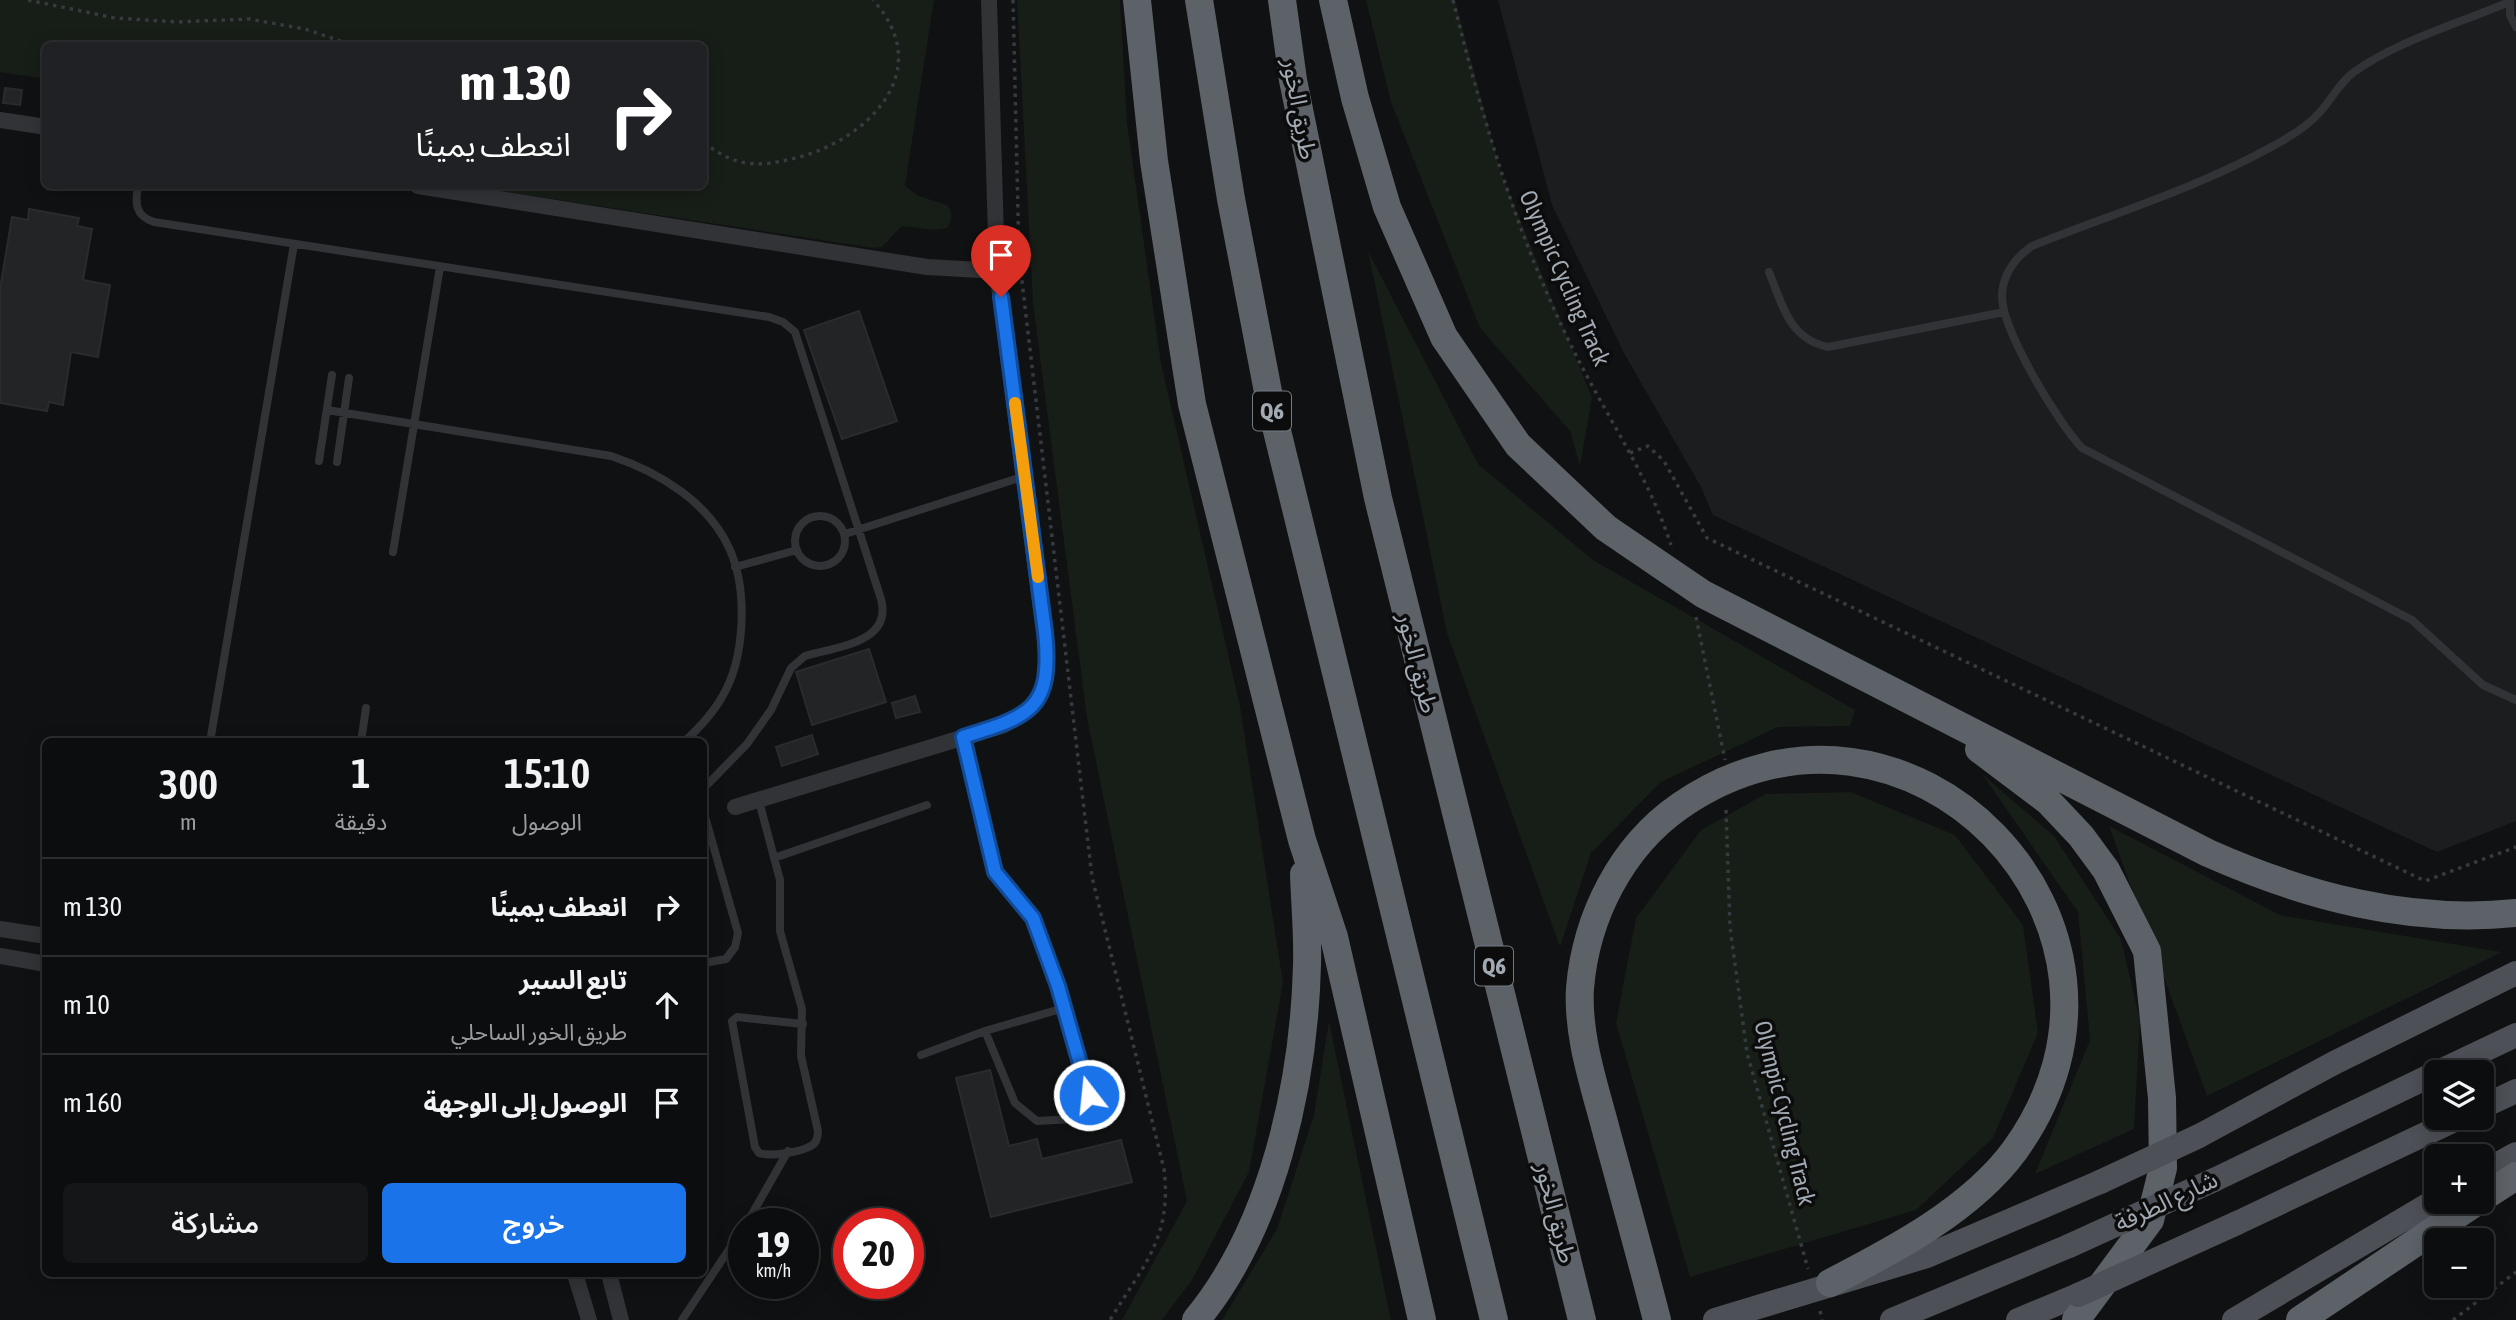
<!DOCTYPE html>
<html lang="ar">
<meta charset="utf-8">
<style>
:root{--surface:#0c0d0e;--page:#151617;--text:#f1f3f6;--muted:#9a9c9e;--line:#2c2d2e;--accent:#1a73e8}
body{margin:0;font-family:"Asap Condensed","Noto Sans Arabic",sans-serif;background:var(--page);color:var(--text);direction:rtl;height:100vh;display:flex;flex-direction:column;font-size:26px;white-space:nowrap}
*{box-sizing:border-box;margin:0}
p{font-size:23px;color:var(--muted)}
.icon{flex:none;width:38px;height:38px;fill:none;stroke:currentColor;stroke-width:2;stroke-linecap:round;stroke-linejoin:round}
.map{position:relative;flex:1;overflow:hidden;direction:ltr}
.sheet{position:absolute;left:42px;top:738px;width:665px;height:539px;display:flex;flex-direction:column;background:var(--surface);border-radius:10px;box-shadow:0 4px 18px #0003,0 0 0 2px var(--line);direction:rtl}
.sheet>*{flex:none}
.hud{position:absolute;left:42px;top:42px;width:665px;height:147px;border-radius:10px;box-shadow:0 4px 18px #0003,0 0 0 2px var(--line);direction:rtl;background:#202124;color:#fff;overflow:hidden}
.tools{position:absolute;left:2424px;top:1060px;display:grid;gap:14px}
.tools a{display:grid;place-items:center;width:70px;height:70px;border-radius:10px;background:var(--surface);box-shadow:0 4px 18px #0003,0 0 0 2px var(--line);font-size:35px}
.speed{position:absolute;left:728px;top:1208px;display:flex;gap:14px;font-size:35px;font-weight:700;text-align:center}
.speed>*{display:grid;place-content:center;width:91px;height:91px;border-radius:50%;background:var(--surface);box-shadow:0 4px 18px #0003,0 0 0 2px var(--line);line-height:1}
.speed small{font-size:18px;font-weight:400}
.speed .limit{border:10px solid #d22;background:#fff;color:#111}
.pin{position:absolute;display:grid;place-items:center;width:60px;height:60px;color:#fff;margin:-72px -30px;border-radius:50% 50% 50% 0;rotate:-45deg;box-shadow:0 0 7px #0007}
.pin .icon{rotate:45deg}
.me{position:absolute;width:77px;margin:-38px;rotate:344deg;stroke-linejoin:round;filter:drop-shadow(0 0 5px #0008)}
.turn{display:flex;align-items:center;gap:24px;height:147px;padding:0 21px;font-size:32px}
.turn .icon{width:91px;height:91px;stroke-width:2.5}
.turn b{display:block;font-size:49px;line-height:60px}
.eta{display:flex;justify-content:space-evenly;align-items:center;height:119px;text-align:center}
.eta b{font-size:42px;font-weight:600;line-height:49px}
.button{display:flex;gap:14px;margin-top:auto;padding:14px 21px}
.button a{flex:1;height:80px;border-radius:10px;background:var(--accent);color:#fff;font-size:28px;font-weight:600;line-height:80px;text-align:center}
.button a+a{background:var(--page);color:var(--text)}
ul{padding:0;list-style:none}
li{display:flex;align-items:center;gap:21px;height:98px;padding:0 21px;border-top:2px solid var(--line)}
li div{flex:1}
li b{display:block;font-size:26px}
li em{font-style:normal}
.map>svg:first-child{display:block}
.built{fill:#1c1d1f}
.green{fill:#171d17}
.building{fill:#232426;stroke:#2a2b2e;stroke-width:2}
.lines{fill:none;stroke-linecap:round;stroke-linejoin:round}
.path{stroke:#373a3e;stroke-width:3.5;stroke-dasharray:3.5 5;stroke-linecap:butt}
.lane{stroke:#313337;stroke-width:8}
.street{stroke:#313337;stroke-width:16}
.primary{stroke:#4d5056;stroke-width:24}
.highway{stroke:#5d6268;stroke-width:28}
.primary-bridge{stroke:#4d5056;stroke-width:24}
.route-casing{stroke:#114b97;stroke-width:18}
.route{stroke:#1a73e8;stroke-width:12}
.slow{stroke:#f59e0b;stroke-width:12}
.labels{text-anchor:middle;dominant-baseline:central;stroke-width:7;stroke-linejoin:round;paint-order:stroke}
.shield{fill:#0c0c0d;stroke:#747a81;stroke-width:2}
.shield-label{font-size:23px;font-weight:bold;fill:#a1a9b3}
.street-label{font-size:24px;fill:#a1a9b3;stroke:#0c0c0d}
</style>
<div class="map">
<svg width="2516" height="1320" viewBox="0 0 2516 1320">
<rect width="100%" height="100%" fill="#101112"/>
<path class="built" d="M1498,0h1018v821l-79,31 -724,-337 -12,-28 -77,-134 -72,-148z"/>
<path class="green" d="M0,0h934l-29,186 14,10 28,9c6,8 6,14 0,23l-13,2 -32,-4 -20,21 -8,1 -407,-62h237v-140h-658l-1,33 -45,-7z
M1017,0h103l7,123 34,240 79,343 43,277 -34,189 -57,108 -30,40h-40l65,-119 -100,-483 -54,-415z
M1366,0h89l45,170 92,228 -12,68 -10,-35 -90,-103 -89,-226z
M1368,251l110,213 115,96 262,150 -5,16 -72,1 -117,55 -70,71 -31,94 -113,-314z
M1982,774l72,62 67,103 19,82 -6,108 -99,45 55,-134 -12,-128z
M1851,792l104,43 68,90 15,108 -45,105 -77,72 -226,67 -74,-254 20,-105 65,-88 64,-36z
M2109,826l171,89 222,37 -295,144z
M1329,1021l62,299h-169l55,-91 37,-114z"/>
<path class="building" d="M5,88l17,2 -2,15 -17,-2z
M29,209l50,9 -2,8 15,3 -9,51 27,5 -12,72 -27,-5 -8,53 -14,-3 -2,9 -47,-8v-114l12,-72 16,3z
M859,311l38,110 -55,18 -38,-109z
M869,649l17,53 -74,23 -16,-53z
M915,696l5,16 -24,6 -4,-15z
M812,735l6,19 -36,12 -6,-19z
M990,1070l19,76 28,-7 5,20 79,-19 11,42 -141,35 -35,-139z"/>
<g class="lines">
<path class="path" d="M28,0l87,18 62,4 72,-3 56,10 50,17
M1013,0l6,256 73,621 72,292c8,69 -20,95 -54,151
M1453,0c29,117 63,233 116,341 33,69 78,131 102,204
M704,143c13,9 26,18 43,20 18,3 35,-2 53,-6 71,-20 136,-88 73,-157
M1630,453l18,-7 16,15 43,77 718,343 91,-34
M1696,617l29,143
M1726,810l4,117 17,126 61,216
M1820,1311l2,9
M2453,1320l63,-48"/>
<path class="lane" d="M2510,0v15l6,12
M2509,2c-49,21 -112,39 -155,70 -15,11 -22,27 -34,40 -13,15 -30,25 -47,34 -75,42 -161,68 -241,100 -17,12 -29,27 -30,49 -1,34 56,128 80,153l330,172 71,65 33,15
M138,186c-3,17 -3,30 16,36l615,95 14,5 12,10 86,267c12,44 -46,48 -76,57l-14,12 -20,42 -24,34 -43,44
M1769,272c13,32 20,67 59,75l176,-35
M327,410l284,46c48,16 98,46 119,94 18,41 15,109 -8,147 -10,18 -24,32 -38,45
M319,461l13,-86
M337,462l12,-84
M795 541a25 25 0 1 1 50 0a25 25 0 1 1-50 0Z
M845,534l180,-58
M393,552l47,-285
M735,567l62,-17
M963,737l32,135 38,46 25,68 31,109 -15,24 -37,2 -22,-18 -30,-72 79,-23
M210,742l84,-498
M361,742l5,-34
M759,801l21,79v51l22,78 -1,47 17,75c0,6 -1,12 -7,15 -11,6 -40,11 -52,7l-4,-6 -23,-126 5,-4 66,7
M704,813l34,120 -3,14 -9,12 -22,4
M774,858l153,-53
M921,1055l64,-24
M747,1223l41,-72
M682,1320l62,-93"/>
<path class="street" d="M0,120l46,7
M418,186l509,81 70,4
M735,807l269,-82c46,-27 46,-42 40,-93l-47,-361 -8,-271
M0,929l46,7
M0,956l46,8
M575,1274l14,46
M609,1274l12,46"/>
<path class="primary" d="M2436,1073l80,-38
M2482,1107l34,-16
M2199,1136l135,-73 182,-90
M2482,1173l34,-19
M2214,1180l222,-107
M2237,1223l222,-105
M1715,1320l212,-64 173,-74
M1892,1320l177,-74
M2018,1320l60,-25
M2234,1320l202,-120"/>
<path class="highway" d="M1137,0l17,161 38,243 110,436 32,97 88,383
M1199,0l32,199 39,203 224,918
M1282,0l11,80 85,418 204,822
M1333,0l22,98 32,109 57,130 74,108 88,83 97,66 505,259c97,43 200,71 308,60
M1979,749l69,52 33,35 25,34 41,81 15,147 1,70 -13,52 -74,100
M2482,1198l34,-22
M1196,1320c77,-93 108,-237 111,-355 1,-30 -2,-61 -3,-91
M1657,1320c-16,-62 -33,-124 -50,-186 -12,-47 -30,-97 -27,-146 6,-71 41,-141 100,-182 227,-157 497,119 335,344 -43,59 -121,100 -185,133
M2300,1320l176,-118"/>
<path class="primary-bridge" d="M2100,1182l99,-46
M2069,1246l145,-66
M2078,1295l159,-72"/>
</g>
<g class="lines">
<g class="route-casing">
<path id="route" d="M1001,297l44,335c8,77 -14,84 -82,105l32,135 38,46 25,68 31,109"/>
</g>
<use href="#route" class="route"/>
<path class="slow" d="M1015,403l23,174"/>
</g>
<g class="labels">
<g class="shield">
<rect x="1253" y="391.5" width="38" height="39" rx="5"/>
<rect x="1475" y="946.5" width="38" height="39" rx="5"/>
</g>
<g class="shield-label">
<text x="1272" y="411">Q6</text>
<text x="1494" y="966">Q6</text>
</g>
<g class="street-label">
<text transform="translate(1300 109) rotate(80)">طريق الخور</text>
<text transform="translate(1565 278) rotate(66)">Olympic Cycling Track</text>
<text transform="translate(1418 663) rotate(76)">طريق الخور</text>
<text transform="translate(1785 1113) rotate(76)">Olympic Cycling Track</text>
<text transform="translate(2166 1201) rotate(-25)">شارع الطرفة</text>
<text transform="translate(1556 1213) rotate(76)">طريق الخور</text>
</g>
</g>
</svg>
<div class="tools">
<a><svg class="icon" aria-label="layers" viewBox="0 0 24 24"><path d="M12 4l9 5-9 5-9-5zM3 14l9 5 9-5"/></svg></a>
<a>+</a>
<a>−</a>
</div>
<div class="speed"><div>19<small>km/h</small></div><div class="limit">20</div></div>
<div class="pin" style="left:1001px;top:297px;background:#d93025"><svg class="icon" aria-label="arrive" viewBox="0 0 24 24"><path d="M6 21V4h12l-3 4 3 4H6"/></svg></div>
<svg class="me" style="left:1089px;top:1095px" viewBox="-20 -20 40 40"><circle r="17" fill="#1a73e8" stroke="#fff" stroke-width="3"/><path d="M0-11L8 9 0 5-8 9z" fill="#fff"/></svg>
<div class="hud">
<div class="turn"><svg class="icon" aria-label="right" viewBox="0 0 24 24"><path d="M7 20v-9h11M14 6l5 5-5 5"/></svg><div><b>130 m</b>انعطف يمينًا</div></div>
</div>
<section class="sheet">
<div class="eta">
<div><b>15:10</b><p>الوصول</p></div>
<div><b>1</b><p>دقيقة</p></div>
<div><b>300</b><p>m</p></div>
</div>
<ul>
<li><svg class="icon" aria-label="right" viewBox="0 0 24 24"><path d="M7 20v-9h11M14 6l5 5-5 5"/></svg><div><b>انعطف يمينًا</b></div><em>130 m</em></li>
<li><svg class="icon" aria-label="ahead" viewBox="0 0 24 24"><path d="M12 20V5M6 11l6-6 6 6"/></svg><div><b>تابع السير</b><p>طريق الخور الساحلي</p></div><em>10 m</em></li>
<li><svg class="icon" aria-label="arrive" viewBox="0 0 24 24"><path d="M6 21V4h12l-3 4 3 4H6"/></svg><div><b>الوصول إلى الوجهة</b></div><em>160 m</em></li>
</ul>
<div class="button"><a>خروج</a><a>مشاركة</a></div>
</section>
</div>
